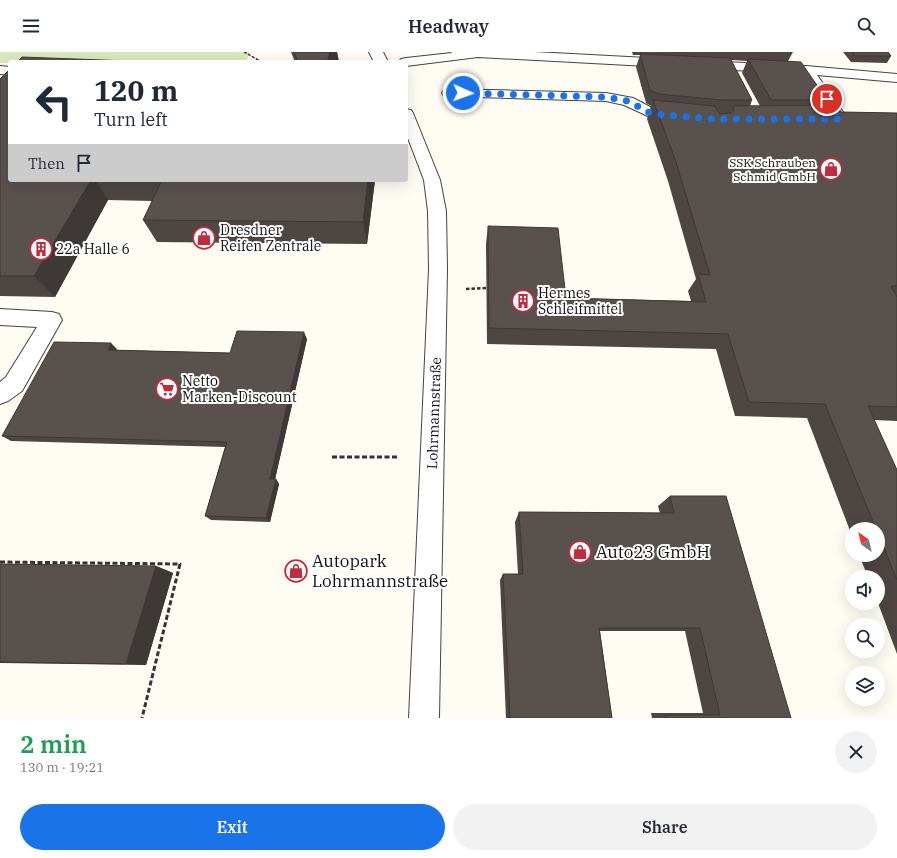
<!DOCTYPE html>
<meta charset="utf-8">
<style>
:root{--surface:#fff;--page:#f2f2f3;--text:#1f2937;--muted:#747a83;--accent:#1a73e8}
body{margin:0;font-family:"IBM Plex Serif",serif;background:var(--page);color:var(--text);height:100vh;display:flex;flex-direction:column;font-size:15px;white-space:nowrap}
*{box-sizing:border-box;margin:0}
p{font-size:13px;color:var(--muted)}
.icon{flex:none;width:22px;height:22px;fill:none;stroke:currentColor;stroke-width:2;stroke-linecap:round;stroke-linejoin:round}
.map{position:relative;height:666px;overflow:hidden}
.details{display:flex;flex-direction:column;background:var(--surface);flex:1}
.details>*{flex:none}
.guide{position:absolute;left:8px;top:8px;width:400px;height:122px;border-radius:4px;box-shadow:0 4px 16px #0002;background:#fff;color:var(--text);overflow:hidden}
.needle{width:26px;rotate:326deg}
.controls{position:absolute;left:845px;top:470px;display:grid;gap:8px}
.controls a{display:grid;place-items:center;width:40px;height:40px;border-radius:50%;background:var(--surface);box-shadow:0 4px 16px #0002;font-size:20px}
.pin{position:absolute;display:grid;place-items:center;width:34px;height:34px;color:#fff;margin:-17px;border:2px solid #fff;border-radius:50%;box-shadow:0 1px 4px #0007}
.me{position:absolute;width:44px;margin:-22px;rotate:92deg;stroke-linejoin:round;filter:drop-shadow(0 0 3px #0008)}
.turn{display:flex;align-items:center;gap:14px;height:84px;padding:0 20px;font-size:18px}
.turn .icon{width:52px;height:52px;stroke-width:2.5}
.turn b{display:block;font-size:28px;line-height:34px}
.then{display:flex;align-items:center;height:38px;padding:0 20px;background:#0003;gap:8px;font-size:15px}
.round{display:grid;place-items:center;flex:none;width:42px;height:42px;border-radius:21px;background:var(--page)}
.overview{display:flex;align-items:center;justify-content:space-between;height:68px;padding:0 20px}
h1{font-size:24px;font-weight:600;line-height:30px;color:#1e9e55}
.button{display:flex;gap:8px;margin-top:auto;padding:8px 20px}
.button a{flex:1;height:46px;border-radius:24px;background:var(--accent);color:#fff;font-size:16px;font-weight:600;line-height:46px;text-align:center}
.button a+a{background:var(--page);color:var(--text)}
header{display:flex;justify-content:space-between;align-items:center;height:52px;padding:0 20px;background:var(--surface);font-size:18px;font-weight:600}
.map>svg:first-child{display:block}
.green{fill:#d8e9be}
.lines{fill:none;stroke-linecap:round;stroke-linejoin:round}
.minor-casing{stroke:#444;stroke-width:2}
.path-far2{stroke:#333;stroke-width:1.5;stroke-dasharray:3 1.5;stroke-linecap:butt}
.path-far1{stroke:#333;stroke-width:2.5;stroke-dasharray:3.5 2;stroke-linecap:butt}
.path{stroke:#333;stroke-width:3;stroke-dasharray:5 2.5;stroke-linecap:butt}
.minor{fill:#fff;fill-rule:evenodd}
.wall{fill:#4d4642;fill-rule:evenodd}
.shaded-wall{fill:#3e3936}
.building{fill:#59514d;stroke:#3e3936}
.route{stroke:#1a73e8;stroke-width:7;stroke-dasharray:0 12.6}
.labels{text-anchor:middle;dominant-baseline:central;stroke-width:4;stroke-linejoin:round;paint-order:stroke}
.far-poi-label{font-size:12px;fill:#111;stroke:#fff;text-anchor:end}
.poi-label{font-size:14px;fill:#111;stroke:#fff;text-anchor:start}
.street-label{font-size:14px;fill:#111;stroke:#fff}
.near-poi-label{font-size:17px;fill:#111;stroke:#fff;text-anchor:start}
</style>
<header><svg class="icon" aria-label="menu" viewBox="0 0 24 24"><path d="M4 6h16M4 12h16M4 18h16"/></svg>Headway<svg class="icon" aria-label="search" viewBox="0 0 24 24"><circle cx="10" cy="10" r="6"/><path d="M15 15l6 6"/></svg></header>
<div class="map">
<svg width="897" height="666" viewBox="0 0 897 666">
<rect width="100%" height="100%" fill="#fffcf4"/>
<path class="green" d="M0,0h250l-4,10 -236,1h-10z"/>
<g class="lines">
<g class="minor-casing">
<path id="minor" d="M369,0h14l5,10h-14z
M451,0h83l132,7 5,1 2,3 -2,3 -5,1 -188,-10 -72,9v-4h-7l2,-3 5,-1 46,-5z
M705,9l101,5 91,8v8l-80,-7 31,44 -2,3c-7,2 -15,2 -22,0l-2,-3 2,-3 6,-1 -28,-41 -102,-6 -2,-3 2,-3z
M0,14l10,1v8l-10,-1z
M449,37l157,4 27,5 21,11 29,4 2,3 -2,3 -5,1 -28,-3 -26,-12 -18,-4 -162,-5 -2,-3 2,-3z
M406,57l5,1 2,3 27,67 6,31 1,58 -8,449h-30l20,-449 -1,-58 -4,-31 -18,-47z
M0,257l52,3 7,2 3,6 -40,71 -14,10 -8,3v-22l6,-5 31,-50 -37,-2z"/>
</g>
<path class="path-far2" d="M244,0l18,10"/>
<path class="path-far1" d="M466,237l21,-1"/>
<path class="path" d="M332,405h66
M0,510l180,2 -38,154"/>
<use href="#minor" class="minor"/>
</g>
<path class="wall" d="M291,0h46l2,10h-44z
M632,0h161l-5,9 39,39 -4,5 18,7 56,1v308l-23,-1 23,50v184l-19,-51v-26h-10l-9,-22h19v-26h-26v7l-45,-118 -72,-2 -19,-67 -229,-5 -1,-100 2,-18 78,72 125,3 -3,-10 8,-12 -28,-98 -21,-62 4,-13 -5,-3 -10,-36 4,-12h-7zM731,8l16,1 -5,12 18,33h-10l2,-6z
M843,0h45l3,4 -4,7 -36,-1z
M0,27l10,101h365l-8,64 -210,-2 -14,-22 9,-19 -44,-1 -53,97 -55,-1z
M307,287l-32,140h1l3,5 -9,38 -59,-2 -6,-4 20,-69 -214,-6 -9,-5 115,-87v1l113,3z
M670,444l121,222h-139l-1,-5h52l-18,-82h-85l12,87h-106l-6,-138 3,-6h15l-3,-52 4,-10 141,1 -2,-7z
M0,512l156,2 17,7 -27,92 -146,-2z"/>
<path class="shaded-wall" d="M330,0h7l2,10h-12z
M91,128h4l13,20 -53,97 -21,-21z
M368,128h7l-8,64 -4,-22z
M304,280l3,7 -33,145 -4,-5z
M111,291l6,6 -3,7 -6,-6z
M276,427l3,5 -9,38 -4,-4z
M156,514l17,7 -27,92 -20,-1z"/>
<path class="building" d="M294,0h36l-3,10h-29z
M853,0h35l3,4h-36z
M640,2l90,4 22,42h-30l-64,-6 -8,-4z
M22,5l133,5h-138z
M748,7l53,3 26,38h-56z
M10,17v111h81l-57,96h-34v-197z
M653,48l61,6 6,8 11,-1 3,-3 -1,-4 104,-1 4,7 56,1v173h-6l6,11v110l-29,-1 29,64v110l-19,-47v-4h-2l-51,-125 -76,-2 -21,-68 -239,-6 -1,-102 70,2 8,70 140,4 -8,-28 12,1 -34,-113z
M162,128h206l-5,42 -220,-2z
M237,279l67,1 -34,147h6l-10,39 -61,-2 22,-74 -225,-6 52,-94 57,1 -3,7 122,3z
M670,444h56l65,222h-125v-3h54l-20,-87h-101l13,90h-102l-7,-144h20l-4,-62 155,1z
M0,512l156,2 -30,98 -126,-2z"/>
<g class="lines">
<path class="route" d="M463,41l143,4 22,4 22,12 14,2 52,4h125l-14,-20"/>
</g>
<defs>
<g id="shop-ring" transform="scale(1.15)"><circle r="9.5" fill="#fff" stroke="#bf2b3f" stroke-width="1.5"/><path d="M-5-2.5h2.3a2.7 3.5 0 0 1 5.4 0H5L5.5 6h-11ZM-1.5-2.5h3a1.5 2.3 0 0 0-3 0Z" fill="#bf2b3f"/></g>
<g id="building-ring" transform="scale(1.15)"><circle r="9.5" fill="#fff" stroke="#bf2b3f" stroke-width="1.5"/><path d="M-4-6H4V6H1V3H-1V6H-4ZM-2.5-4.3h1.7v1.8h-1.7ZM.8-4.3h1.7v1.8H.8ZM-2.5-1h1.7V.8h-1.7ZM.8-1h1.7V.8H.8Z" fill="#bf2b3f"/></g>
<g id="supermarket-ring" transform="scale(1.15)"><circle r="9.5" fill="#fff" stroke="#bf2b3f" stroke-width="1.5"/><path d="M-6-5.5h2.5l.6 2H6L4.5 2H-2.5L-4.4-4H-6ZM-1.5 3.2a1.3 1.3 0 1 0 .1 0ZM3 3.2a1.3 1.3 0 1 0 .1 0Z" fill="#bf2b3f"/></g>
</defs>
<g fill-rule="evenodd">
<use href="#shop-ring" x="831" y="117"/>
<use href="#shop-ring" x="204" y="186"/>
<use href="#building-ring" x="41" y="197"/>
<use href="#building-ring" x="523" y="249"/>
<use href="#supermarket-ring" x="167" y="337"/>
<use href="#shop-ring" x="580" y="500"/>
<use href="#shop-ring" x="296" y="519"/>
</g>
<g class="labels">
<g class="far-poi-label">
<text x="816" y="110">SSK Schrauben<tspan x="816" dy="14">Schmid GmbH</tspan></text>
</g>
<g class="poi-label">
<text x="220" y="178">Dresdner<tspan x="220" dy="16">Reifen Zentrale</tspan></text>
<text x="56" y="197">22a Halle 6</text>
<text x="538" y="241">Hermes<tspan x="538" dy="16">Schleifmittel</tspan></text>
<text x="182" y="329">Netto<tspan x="182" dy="16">Marken-Discount</tspan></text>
</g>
<g class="street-label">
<text transform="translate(434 361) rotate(-88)">Lohrmannstraße</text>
</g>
<g class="near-poi-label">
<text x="596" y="500">Auto23 GmbH</text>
<text x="312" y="509">Autopark<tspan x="312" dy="20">Lohrmannstraße</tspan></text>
</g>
</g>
</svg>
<div class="controls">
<a><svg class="needle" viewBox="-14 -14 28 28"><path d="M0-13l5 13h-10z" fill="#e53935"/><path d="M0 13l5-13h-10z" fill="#747a83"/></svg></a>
<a><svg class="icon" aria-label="sound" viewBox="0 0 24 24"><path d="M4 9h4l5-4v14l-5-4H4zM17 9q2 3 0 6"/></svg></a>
<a><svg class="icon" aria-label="search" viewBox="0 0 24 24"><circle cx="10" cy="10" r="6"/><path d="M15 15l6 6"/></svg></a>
<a><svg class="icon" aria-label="layers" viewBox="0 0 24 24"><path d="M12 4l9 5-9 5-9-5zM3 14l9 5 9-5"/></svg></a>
</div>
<div class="pin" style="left:827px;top:47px;background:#d93025"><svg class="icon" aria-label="arrive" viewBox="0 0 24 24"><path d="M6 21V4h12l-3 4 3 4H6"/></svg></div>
<svg class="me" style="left:463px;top:41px" viewBox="-20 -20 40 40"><circle r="17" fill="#1a73e8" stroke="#fff" stroke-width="3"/><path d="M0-11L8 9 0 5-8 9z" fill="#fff"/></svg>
<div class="guide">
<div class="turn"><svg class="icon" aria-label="left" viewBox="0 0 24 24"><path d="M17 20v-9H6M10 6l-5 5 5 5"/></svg><div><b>120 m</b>Turn left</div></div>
<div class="then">Then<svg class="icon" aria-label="arrive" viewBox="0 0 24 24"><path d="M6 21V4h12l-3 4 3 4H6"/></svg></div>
</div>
</div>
<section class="details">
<div class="overview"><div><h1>2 min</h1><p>130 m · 19:21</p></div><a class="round"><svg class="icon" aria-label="close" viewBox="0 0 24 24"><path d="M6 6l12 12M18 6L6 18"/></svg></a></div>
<div class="button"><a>Exit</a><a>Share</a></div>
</section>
